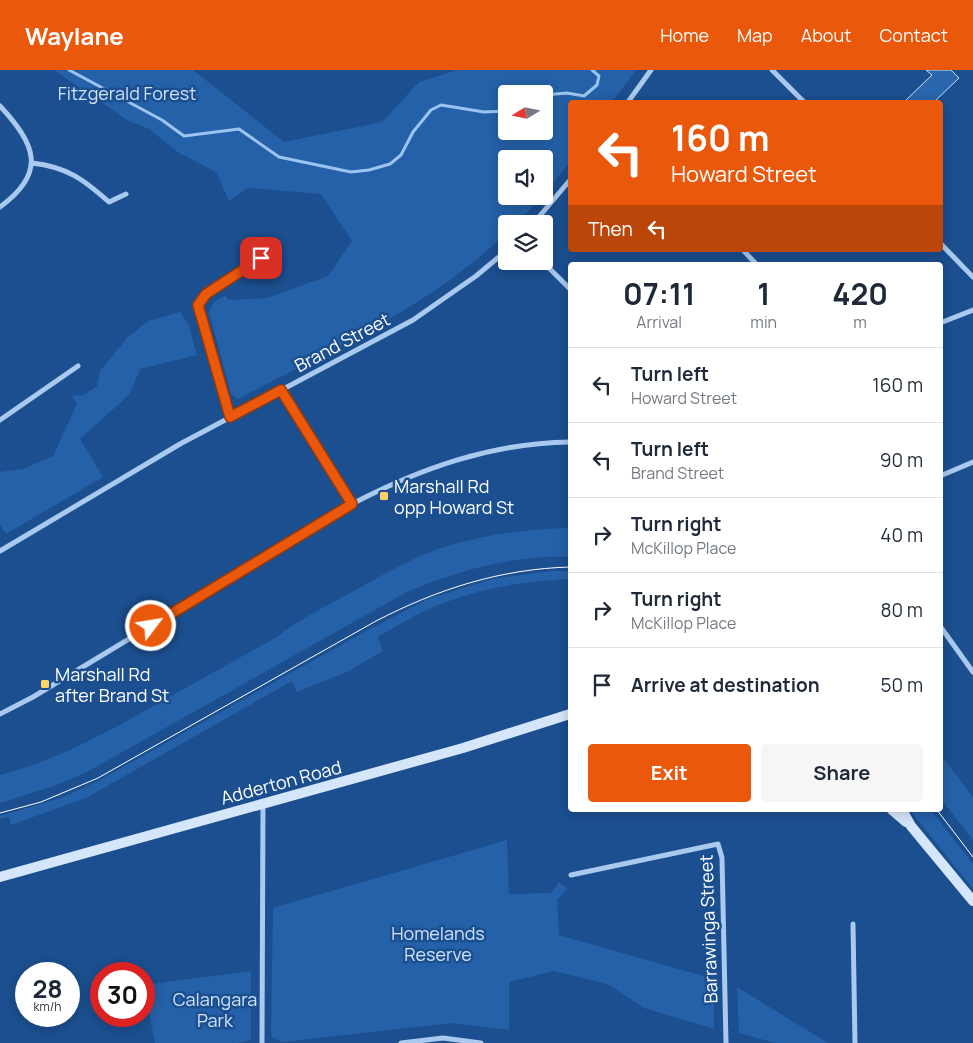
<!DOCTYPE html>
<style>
:root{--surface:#fff;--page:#f6f6f7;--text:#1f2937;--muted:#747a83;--line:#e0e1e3;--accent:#ea580c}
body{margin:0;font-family:Manrope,sans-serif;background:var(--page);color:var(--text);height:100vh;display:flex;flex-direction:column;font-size:19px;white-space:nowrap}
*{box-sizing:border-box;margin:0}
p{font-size:16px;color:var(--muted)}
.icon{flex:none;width:28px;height:28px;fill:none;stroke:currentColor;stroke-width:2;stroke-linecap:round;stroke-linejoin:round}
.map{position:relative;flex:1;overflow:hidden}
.details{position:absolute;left:568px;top:192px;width:375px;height:550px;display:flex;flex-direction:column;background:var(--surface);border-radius:5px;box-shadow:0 2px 12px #0003}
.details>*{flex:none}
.top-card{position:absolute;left:568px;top:30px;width:375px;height:152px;border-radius:5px;box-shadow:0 2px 12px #0003;background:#ea580c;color:#fff;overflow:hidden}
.needle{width:32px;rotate:260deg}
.fabs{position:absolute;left:498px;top:15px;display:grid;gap:10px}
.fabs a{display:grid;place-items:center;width:55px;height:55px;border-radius:5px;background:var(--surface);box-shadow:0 2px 12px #0003;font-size:25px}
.speed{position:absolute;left:15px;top:892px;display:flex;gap:10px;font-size:25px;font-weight:700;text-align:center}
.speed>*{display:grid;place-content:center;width:65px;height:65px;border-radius:50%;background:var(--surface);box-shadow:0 2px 12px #0003;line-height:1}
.speed small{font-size:12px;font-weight:400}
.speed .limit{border:8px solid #d22;background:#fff;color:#111}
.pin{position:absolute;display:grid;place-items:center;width:42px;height:42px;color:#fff;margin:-21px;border-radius:10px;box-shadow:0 2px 8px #0006}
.me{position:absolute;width:55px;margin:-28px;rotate:59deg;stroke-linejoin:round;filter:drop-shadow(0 0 4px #0008)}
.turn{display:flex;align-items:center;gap:18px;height:105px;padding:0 20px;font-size:22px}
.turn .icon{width:65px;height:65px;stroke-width:2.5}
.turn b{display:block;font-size:35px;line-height:42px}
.then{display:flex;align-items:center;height:48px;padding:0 20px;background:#0003;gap:10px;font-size:19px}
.eta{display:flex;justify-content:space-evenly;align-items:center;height:85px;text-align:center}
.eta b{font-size:30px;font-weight:700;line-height:35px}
.cta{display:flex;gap:10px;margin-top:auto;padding:10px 20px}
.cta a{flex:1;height:58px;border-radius:5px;background:var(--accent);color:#fff;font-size:20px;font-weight:700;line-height:58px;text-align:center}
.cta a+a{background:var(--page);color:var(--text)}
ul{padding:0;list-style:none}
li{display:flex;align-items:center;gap:15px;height:75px;padding:0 20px;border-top:1px solid var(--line)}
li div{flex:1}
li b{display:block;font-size:19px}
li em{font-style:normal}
header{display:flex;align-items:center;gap:30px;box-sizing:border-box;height:70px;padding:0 25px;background:var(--accent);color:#fff}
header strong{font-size:24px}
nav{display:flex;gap:28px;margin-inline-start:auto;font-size:18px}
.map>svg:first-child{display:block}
.green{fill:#2461a8;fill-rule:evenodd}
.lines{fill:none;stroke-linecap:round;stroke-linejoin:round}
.stream{stroke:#9cc4f0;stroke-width:3}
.building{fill:#2a66ad;stroke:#cfe3fa}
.minor{stroke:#a9c9ee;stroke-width:5}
.secondary{stroke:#d6e6fa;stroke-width:10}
.tram{stroke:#fff;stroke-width:1}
.route-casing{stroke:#983908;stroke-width:12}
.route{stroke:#ea580c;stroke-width:9}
.poi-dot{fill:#ffd166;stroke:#1b4f8f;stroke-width:2}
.labels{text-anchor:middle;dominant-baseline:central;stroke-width:5;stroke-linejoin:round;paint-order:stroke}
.park-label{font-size:18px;fill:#cfe3fa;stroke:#1b4f8f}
.street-label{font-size:18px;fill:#fff;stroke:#1b4f8f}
.poi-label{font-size:18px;fill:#fff;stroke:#1b4f8f;text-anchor:start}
</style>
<header>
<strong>Waylane</strong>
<nav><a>Home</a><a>Map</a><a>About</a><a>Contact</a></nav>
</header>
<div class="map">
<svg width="973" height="973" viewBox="0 0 973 973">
<rect width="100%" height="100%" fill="#1b4f8f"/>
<path class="green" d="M54,0h139l91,72 98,-20 37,-40 38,-12h179l-24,32h-42v60l-26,32v-35h-38v37h36l-26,28h-10v9c-76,74 -175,117 -268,166l-7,-5 -22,-82 4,-9 12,-8 4,5 38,-2 61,-22 24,-35 -31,-47 -73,-6 -19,13 -13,-29 -37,-19 -30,-24 -22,-9zM506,24h38v37h-38z
M180,242l9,14 8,29 -57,14 -10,25 -50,45 23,38 -97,57 -6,-9v-53l23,-3 30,-13 24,-52 -5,-8 12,-1 13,-9 3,-15 27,-33 21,-17z
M570,458v29c-57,-2 -111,13 -163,35l-320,180 -30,13 -57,18v-28c57,-15 104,-41 155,-70 40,-22 80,-45 120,-67 23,-18 49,-31 75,-45 25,-14 51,-29 78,-40 44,-17 94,-24 142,-25z
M552,501h18v8c-42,2 -84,8 -124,23 -24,9 -46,22 -68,35l5,14 -36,21 -50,20 -5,-11 -206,117 -75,27 -2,-8 -9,2v-3l61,-18 37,-17 266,-149 64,-33 64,-20z
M940,684l33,43v43l-33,-42z
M910,740h21l42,54v25z
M507,770l2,54 42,-1 8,-11 8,6 -10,12 2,35 155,44v50l-70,-21 -37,-24 -53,-13 -45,11v48l-57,-7 -169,19 -10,-4 -2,-5 2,-125z
M251,901v69l-14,3h-82l-11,-58z
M737,917l91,56h-53l-36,-10z"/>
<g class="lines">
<path class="stream" d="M69,0l93,50 22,16 55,-7 40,28 72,15 18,-2 21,-6 11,-9 12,-23 18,-22 10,-5 43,7 22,-1
M544,25l23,-2 17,3 13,-11 2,-9 -7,-6"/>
</g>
<path class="building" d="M926,0h25l8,8 -25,24h-30l28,-27z"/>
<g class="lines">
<path class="minor" d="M772,0l32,32
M628,32l23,-32
M0,36c35,38 48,66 0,101
M32,93c35,4 51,16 77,39l17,-8
M533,154l37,-44
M940,173l33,34
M743,180l14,15
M542,191l28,28
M940,253l33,-13
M281,319l71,115
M229,347l-31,-112 8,-11 69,-46
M0,350l78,-54
M940,406l33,-14
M0,481l180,-107 233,-124 63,-44 30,-25
M940,556l33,46
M0,644l33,-17 319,-193c69,-36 140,-61 218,-62
M571,805l147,-31 4,14 4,185
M853,854l2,119
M262,973l1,-239
M401,973l42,-5 38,5"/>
<path class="secondary" d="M892,740l14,12
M902,740l9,16 62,75
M0,807l463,-129 107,-34"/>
<path class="tram" d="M937,740l36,47
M0,743l41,-11 57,-24 278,-157c62,-32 124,-52 194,-54"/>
</g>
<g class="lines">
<g class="route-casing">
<path id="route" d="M151,556l201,-122 -71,-114 -51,27 -32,-112 8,-11 55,-36"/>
</g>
<use href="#route" class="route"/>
</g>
<g class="poi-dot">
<rect x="379" y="421" width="10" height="10" rx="2.5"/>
<rect x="40" y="609" width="10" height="10" rx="2.5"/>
</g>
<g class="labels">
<g class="park-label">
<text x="127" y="23">Fitzgerald Forest</text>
<text x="438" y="863">Homelands<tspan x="438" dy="21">Reserve</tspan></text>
<text x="215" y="929">Calangara<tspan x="215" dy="21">Park</tspan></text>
</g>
<g class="street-label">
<text transform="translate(342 272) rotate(-28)">Brand Street</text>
<text transform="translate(281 712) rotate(-15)">Adderton Road</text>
<text transform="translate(708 859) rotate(-92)">Barrawinga Street</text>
</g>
<g class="poi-label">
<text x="394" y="416">Marshall Rd<tspan x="394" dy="21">opp Howard St</tspan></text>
<text x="55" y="604">Marshall Rd<tspan x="55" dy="21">after Brand St</tspan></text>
</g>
</g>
</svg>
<div class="fabs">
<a><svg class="needle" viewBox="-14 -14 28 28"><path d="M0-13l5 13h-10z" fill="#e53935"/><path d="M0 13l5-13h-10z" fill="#747a83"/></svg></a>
<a><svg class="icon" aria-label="sound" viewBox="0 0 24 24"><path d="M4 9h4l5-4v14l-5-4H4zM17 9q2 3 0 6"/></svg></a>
<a><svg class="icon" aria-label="layers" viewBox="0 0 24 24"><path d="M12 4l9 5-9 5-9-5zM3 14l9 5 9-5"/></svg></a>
</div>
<div class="speed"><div>28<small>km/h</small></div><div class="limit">30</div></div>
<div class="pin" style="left:261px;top:188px;background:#d93025"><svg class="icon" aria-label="arrive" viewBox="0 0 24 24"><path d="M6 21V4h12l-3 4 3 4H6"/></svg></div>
<svg class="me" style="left:151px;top:556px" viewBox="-20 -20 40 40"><circle r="17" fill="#ea580c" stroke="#fff" stroke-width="3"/><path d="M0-11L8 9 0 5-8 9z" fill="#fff"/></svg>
<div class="top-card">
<div class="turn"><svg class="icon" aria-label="left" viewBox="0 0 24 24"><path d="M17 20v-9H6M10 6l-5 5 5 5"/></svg><div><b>160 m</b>Howard Street</div></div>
<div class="then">Then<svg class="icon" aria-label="left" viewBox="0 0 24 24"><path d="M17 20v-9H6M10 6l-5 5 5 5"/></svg></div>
</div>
<section class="details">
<div class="eta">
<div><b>07:11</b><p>Arrival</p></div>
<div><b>1</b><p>min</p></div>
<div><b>420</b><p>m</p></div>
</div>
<ul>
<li><svg class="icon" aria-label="left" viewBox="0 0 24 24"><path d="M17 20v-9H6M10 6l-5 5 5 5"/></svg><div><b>Turn left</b><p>Howard Street</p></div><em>160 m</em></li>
<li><svg class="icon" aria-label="left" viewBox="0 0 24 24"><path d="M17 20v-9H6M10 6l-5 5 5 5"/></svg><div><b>Turn left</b><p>Brand Street</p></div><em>90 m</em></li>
<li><svg class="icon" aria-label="right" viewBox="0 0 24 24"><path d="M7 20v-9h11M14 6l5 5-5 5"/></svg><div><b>Turn right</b><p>McKillop Place</p></div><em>40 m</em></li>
<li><svg class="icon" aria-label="right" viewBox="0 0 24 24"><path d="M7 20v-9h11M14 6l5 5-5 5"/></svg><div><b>Turn right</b><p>McKillop Place</p></div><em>80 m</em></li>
<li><svg class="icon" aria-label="arrive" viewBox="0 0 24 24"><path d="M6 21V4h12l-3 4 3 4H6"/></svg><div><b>Arrive at destination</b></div><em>50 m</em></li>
</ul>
<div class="cta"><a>Exit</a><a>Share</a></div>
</section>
</div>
